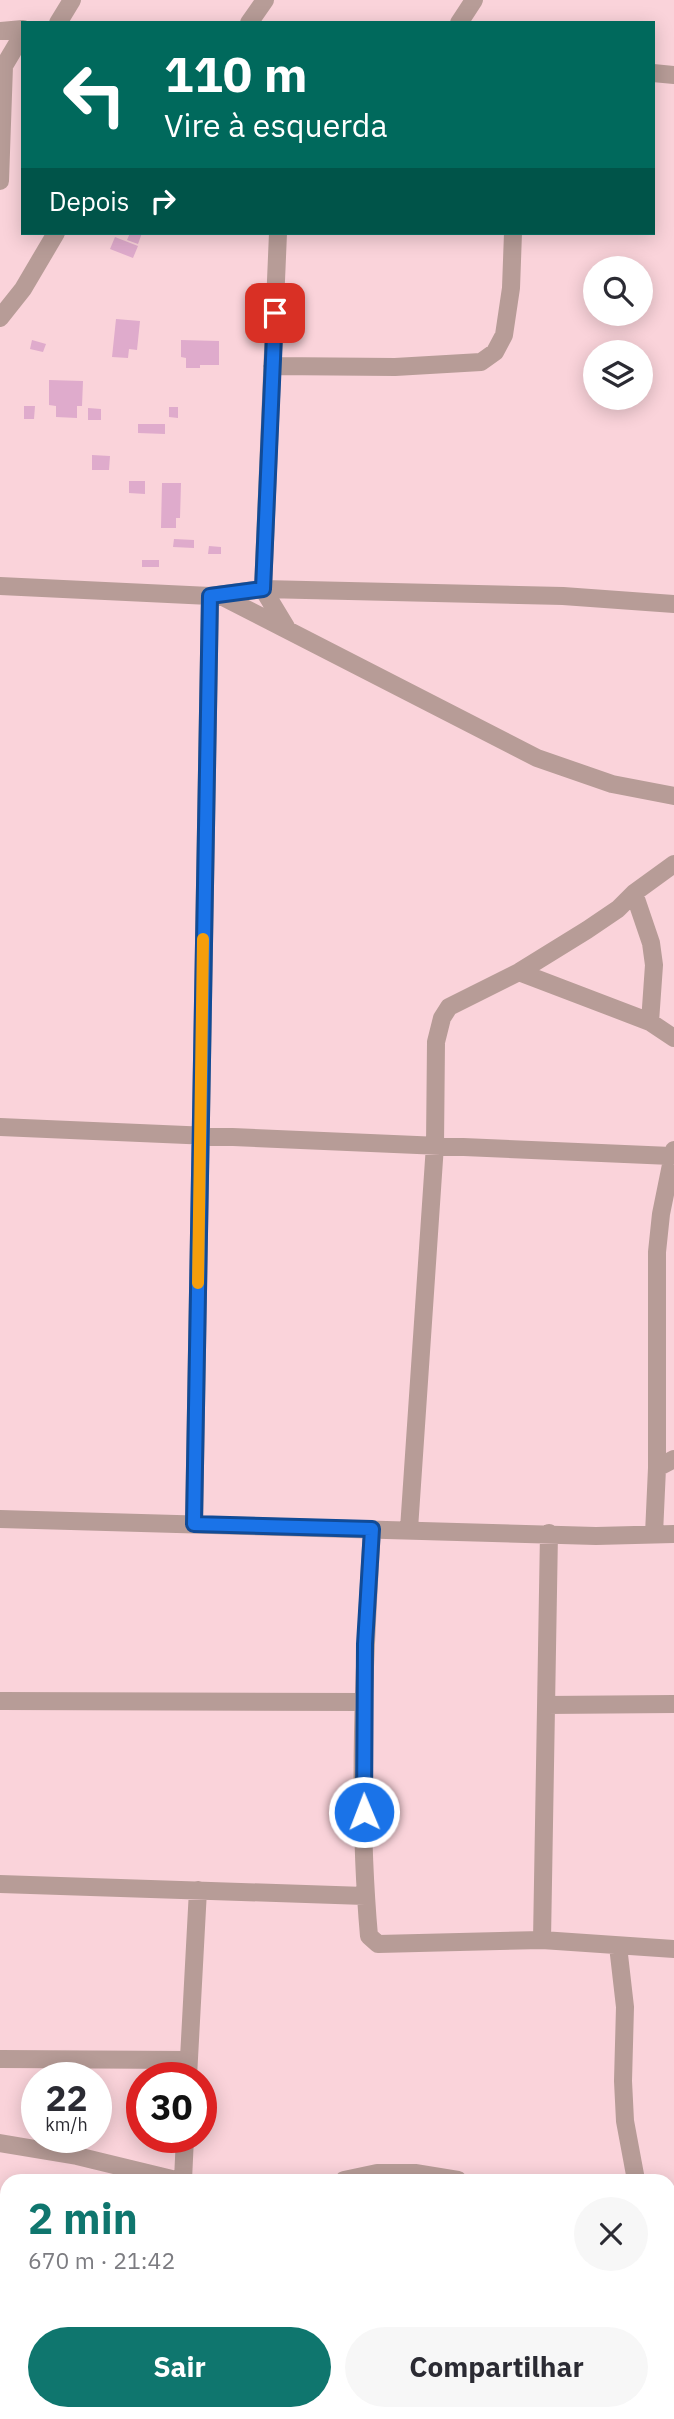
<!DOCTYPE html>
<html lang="pt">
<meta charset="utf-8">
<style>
:root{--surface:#fff;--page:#f7f7f7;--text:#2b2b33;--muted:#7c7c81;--accent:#0f766e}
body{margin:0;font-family:"IBM Plex Sans",sans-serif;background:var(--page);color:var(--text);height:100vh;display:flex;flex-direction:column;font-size:26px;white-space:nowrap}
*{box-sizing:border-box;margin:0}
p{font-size:23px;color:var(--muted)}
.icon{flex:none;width:38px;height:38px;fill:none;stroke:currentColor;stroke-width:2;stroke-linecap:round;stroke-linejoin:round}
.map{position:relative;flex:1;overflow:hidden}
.side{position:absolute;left:0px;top:2174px;width:676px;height:247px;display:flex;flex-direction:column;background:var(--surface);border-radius:21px 21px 0 0;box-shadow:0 4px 18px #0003}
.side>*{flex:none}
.hud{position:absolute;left:21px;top:21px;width:634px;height:214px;border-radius:0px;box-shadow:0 4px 18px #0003;background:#00695c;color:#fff;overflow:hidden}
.fabs{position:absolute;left:583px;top:256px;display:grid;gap:14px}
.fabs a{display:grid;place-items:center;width:70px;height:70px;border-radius:50%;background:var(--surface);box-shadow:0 4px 18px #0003;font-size:35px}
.speed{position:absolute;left:21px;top:2062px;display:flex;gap:14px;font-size:35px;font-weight:700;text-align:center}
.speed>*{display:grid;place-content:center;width:91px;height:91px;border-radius:50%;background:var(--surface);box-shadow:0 4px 18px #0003;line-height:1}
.speed small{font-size:18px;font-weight:400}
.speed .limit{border:10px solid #d22;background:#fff;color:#111}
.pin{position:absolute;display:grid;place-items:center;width:60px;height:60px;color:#fff;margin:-30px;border-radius:14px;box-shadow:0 4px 10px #0006}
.me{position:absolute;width:77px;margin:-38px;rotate:359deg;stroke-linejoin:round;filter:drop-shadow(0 0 5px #0008)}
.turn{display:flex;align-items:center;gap:24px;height:147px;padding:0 28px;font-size:32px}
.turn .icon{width:91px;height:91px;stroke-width:2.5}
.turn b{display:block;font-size:49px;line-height:60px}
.then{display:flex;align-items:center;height:66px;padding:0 28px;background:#0003;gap:14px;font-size:26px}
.round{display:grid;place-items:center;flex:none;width:74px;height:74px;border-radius:37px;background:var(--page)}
.overview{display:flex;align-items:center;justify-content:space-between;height:119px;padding:0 28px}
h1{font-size:42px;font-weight:700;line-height:52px;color:var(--accent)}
.action{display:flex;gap:14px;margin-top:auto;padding:14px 28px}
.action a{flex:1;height:80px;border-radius:42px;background:var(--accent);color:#fff;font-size:28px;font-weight:700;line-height:80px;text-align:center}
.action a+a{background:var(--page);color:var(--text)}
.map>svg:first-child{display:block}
.building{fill:#dfabcc}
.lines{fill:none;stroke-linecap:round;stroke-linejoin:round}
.street{stroke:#b79c97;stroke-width:18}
.route-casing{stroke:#114b97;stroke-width:18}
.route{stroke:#1a73e8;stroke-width:12}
.slow{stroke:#f59e0b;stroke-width:12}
</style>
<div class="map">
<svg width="674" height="2419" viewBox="0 0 674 2419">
<rect width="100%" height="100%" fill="#fad3da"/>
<path class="building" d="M130,233h12l-4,11 -11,-4z
M115,237l23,9 -5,12 -23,-9z
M116,319l24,2 -3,29 -8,-1 -1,9 -16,-1z
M32,340l14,4 -3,8 -13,-3z
M181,340l38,1v24h-19v3h-14v-10l-5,-1z
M49,380l34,1 -1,25h-5v12l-21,-1v-11l-7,-1z
M24,406h11l-1,13h-10z
M169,407h9v11l-9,-1z
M88,408l13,1v11h-13z
M138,424h27v10l-27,-1z
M92,455l18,1 -1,14h-17z
M129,481h16v13l-16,-1z
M162,483h19l-1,35h-4v10h-15z
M174,539l20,1v8l-21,-1z
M209,546l12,1v7h-13z
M142,560h17v7h-17z"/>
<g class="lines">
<path class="street" d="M58,23l14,-23
M249,23l16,-23
M459,23l15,-23
M0,31l23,-2
M653,73l21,2
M0,181l4,-115 19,-32
M278,233l-15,356 23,38
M0,318l23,-29 33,-56
M272,366l123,1 86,-5 14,-10 9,-17 7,-47 2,-55
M0,586l210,10 53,-7 300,7 111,8
M219,595l318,163 75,26 62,12
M634,893l17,50 3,22 -4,57
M519,972l131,50 24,16
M0,1127l671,29
M657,1468l17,-9
M0,1519l596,17 78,-2
M194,1524l16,-928
M372,1529c-8,135 -15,272 -3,407l9,8 164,-4 132,9
M409,1529l26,-384 1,-103 6,-24 7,-11 70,-35 68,-42 31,-21 16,-16 40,-29
M654,1534l3,-66v-216l4,-38 13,-64
M0,1701l364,1
M546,1705l128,-1
M0,1884l365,12
M542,1940l7,-407
M618,1946l7,61 -2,74 2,40 11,59
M0,2059l189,1
M188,2077l10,-187
M0,2143l77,13 99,24
M183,2180l2,-43
M344,2180l33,-7h38l43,7
M668,2209h6
M0,2326l7,5
M111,2413l14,6
M166,2419l1,-6
M348,2419l1,-6
M617,2419l1,-6"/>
</g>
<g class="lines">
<g class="route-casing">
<path id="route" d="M275,313l-12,276 -53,7 -16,928 178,5 -7,115 -1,168"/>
</g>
<use href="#route" class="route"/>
<path class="slow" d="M198,1283l5,-344"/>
</g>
</svg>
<div class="fabs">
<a><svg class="icon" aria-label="search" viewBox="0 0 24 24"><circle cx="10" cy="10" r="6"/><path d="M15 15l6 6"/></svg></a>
<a><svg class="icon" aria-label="layers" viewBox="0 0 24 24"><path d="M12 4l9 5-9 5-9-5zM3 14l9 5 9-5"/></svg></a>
</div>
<div class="speed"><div>22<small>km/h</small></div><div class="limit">30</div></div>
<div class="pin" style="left:275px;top:313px;background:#d93025"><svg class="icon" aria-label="arrive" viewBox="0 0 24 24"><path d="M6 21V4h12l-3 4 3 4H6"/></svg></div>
<svg class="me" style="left:364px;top:1812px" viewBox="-20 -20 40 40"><circle r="17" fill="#1a73e8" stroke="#fff" stroke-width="3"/><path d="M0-11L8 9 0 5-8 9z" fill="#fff"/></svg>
<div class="hud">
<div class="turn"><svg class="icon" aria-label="left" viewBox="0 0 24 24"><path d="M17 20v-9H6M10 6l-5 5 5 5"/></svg><div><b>110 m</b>Vire à esquerda</div></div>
<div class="then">Depois<svg class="icon" aria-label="right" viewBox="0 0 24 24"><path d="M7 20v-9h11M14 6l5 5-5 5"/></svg></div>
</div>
<section class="side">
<div class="overview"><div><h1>2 min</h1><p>670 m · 21:42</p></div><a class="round"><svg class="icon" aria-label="close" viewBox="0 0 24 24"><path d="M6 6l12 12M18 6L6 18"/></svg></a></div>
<div class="action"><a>Sair</a><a>Compartilhar</a></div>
</section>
</div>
